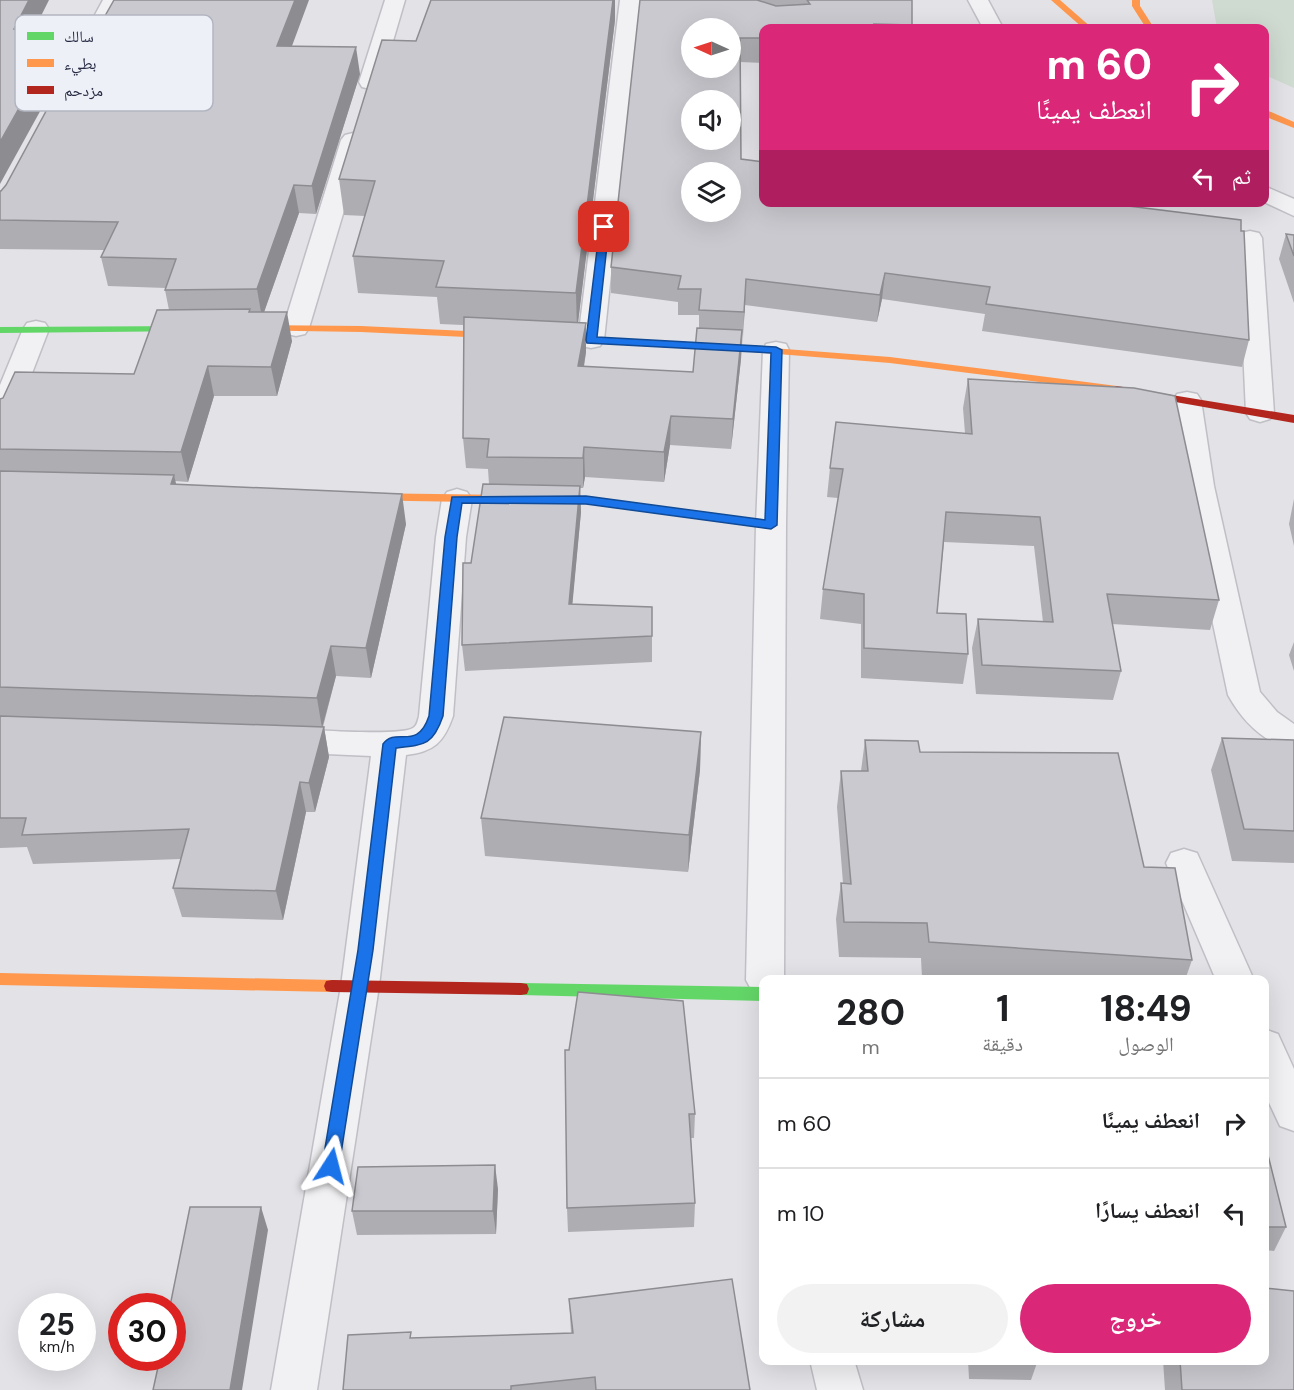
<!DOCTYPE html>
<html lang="ar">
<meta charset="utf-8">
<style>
:root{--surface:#fff;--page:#f2f2f2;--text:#202124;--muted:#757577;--line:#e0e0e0;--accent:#db2777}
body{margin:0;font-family:"DM Sans","Noto Naskh Arabic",sans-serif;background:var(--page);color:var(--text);direction:rtl;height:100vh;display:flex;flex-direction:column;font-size:22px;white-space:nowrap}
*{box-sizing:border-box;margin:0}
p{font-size:20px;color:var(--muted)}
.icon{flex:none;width:33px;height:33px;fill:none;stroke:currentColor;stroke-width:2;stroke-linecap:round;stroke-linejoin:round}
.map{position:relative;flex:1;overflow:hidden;direction:ltr}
.drawer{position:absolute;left:759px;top:975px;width:510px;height:390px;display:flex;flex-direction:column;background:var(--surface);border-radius:12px;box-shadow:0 6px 24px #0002;direction:rtl}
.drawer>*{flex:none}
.guide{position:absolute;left:759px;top:24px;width:510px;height:183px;border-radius:12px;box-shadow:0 6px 24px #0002;direction:rtl;background:#db2777;color:#fff;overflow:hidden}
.needle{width:39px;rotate:273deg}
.tools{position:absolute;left:681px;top:18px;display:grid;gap:12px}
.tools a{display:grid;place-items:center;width:60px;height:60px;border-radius:50%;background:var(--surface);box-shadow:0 6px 24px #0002;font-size:30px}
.speed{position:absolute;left:18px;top:1293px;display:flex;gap:12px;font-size:30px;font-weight:700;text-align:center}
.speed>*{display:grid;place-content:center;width:78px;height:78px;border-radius:50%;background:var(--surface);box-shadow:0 6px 24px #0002;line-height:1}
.speed small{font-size:15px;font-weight:400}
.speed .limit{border:9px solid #d22;background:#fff;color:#111}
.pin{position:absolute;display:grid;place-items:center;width:51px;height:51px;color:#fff;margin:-26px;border-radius:12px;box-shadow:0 3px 9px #0006}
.me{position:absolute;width:66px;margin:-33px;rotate:9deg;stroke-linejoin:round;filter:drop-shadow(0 0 4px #0008)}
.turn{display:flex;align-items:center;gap:21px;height:126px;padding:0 18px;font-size:27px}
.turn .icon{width:78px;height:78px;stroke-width:2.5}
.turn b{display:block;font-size:42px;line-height:51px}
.then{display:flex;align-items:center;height:57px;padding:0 18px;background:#0003;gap:12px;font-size:22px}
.eta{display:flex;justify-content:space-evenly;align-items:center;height:102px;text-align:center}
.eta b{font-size:36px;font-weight:700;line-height:42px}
.action{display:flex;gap:12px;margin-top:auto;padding:12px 18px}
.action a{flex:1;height:69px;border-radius:36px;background:var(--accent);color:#fff;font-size:24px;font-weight:700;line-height:69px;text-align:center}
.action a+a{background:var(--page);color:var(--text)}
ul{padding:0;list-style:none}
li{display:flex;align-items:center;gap:18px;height:90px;padding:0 18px;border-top:2px solid var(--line)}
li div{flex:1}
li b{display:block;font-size:22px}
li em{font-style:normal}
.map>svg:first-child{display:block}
.green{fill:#cfdad1}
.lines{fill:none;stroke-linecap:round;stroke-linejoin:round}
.street-casing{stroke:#bfbfc5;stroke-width:3}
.street{fill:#f1f1f3;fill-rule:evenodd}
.fast{fill:#63d668;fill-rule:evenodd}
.slow{fill:#ff974d;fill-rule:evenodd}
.jam{fill:#b3261e;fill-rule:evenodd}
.wall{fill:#adadb2}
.shaded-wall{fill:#8d8d91}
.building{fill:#c9c9cf;stroke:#8d8d91;stroke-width:1.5;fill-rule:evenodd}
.route{fill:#1a73e8;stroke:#114b97;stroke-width:1.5}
.key{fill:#eef0f7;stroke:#b2b5c1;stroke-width:1.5}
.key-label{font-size:16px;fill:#262a42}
</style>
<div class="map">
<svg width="1294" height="1390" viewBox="0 0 1294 1390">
<rect width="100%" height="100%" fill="#e2e2e7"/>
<path class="green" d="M1212,0h82v88l-29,-13 -1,-47h-47z"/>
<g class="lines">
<g class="street-casing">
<path id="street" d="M103,0h20l-39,75 -8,2 -8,-2 -3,-5z
M385,0h20l-24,82 -3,5 -8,2 -8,-2 -3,-5z
M620,0h20l-36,340 -4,6 -9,2 -9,-2 -4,-6z
M968,0h20l15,28h-20z
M353,133l8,2 4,5 -56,188 -4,6 -9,2 -9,-2 -4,-6 58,-188 4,-5z
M1264,186l30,13v17l-30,-14z
M1250,231l9,2 3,5 12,175 -4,6 -10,3 -10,-3 -4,-6 -8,-175 3,-5z
M36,321l9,2 4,6 -35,91 -4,6 -10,3v-44l23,-56 4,-6z
M776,342l10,2 3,6 -3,175 -2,455h-20v15l-12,-4 -6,-11 10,-455 7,-175 3,-6z
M1187,392l10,2 4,6 13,86 46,206 17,20 17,12v27c-31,-9 -51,-29 -66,-56l-44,-209 -11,-86 4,-6z
M457,489l10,3 5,7 -6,38 -13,179c-9,26 -19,36 -47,39l-27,231 -62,404h-46l70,-404 30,-230 -90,-4 -12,-3 -5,-9 5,-9 12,-3c21,1 119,9 132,0 4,-2 5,-8 6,-12l17,-179 6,-38 5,-7z
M1184,849l13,4 57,127h-38l-50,-117 5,-10z
M1264,1029l14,5 16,35v62l-14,-5 -16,-34z
M810,1360h44l9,30h-46z"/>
</g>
<use href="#street" class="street"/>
<path class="fast" d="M194,326l5,3 -1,2 -198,2v-6z
M521,983l243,4v14l-243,-6 -6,-1 -2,-5 2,-5z"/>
<path class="slow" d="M1051,0h9l32,28h-9z
M1132,0h8v6l14,22h-8l-14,-22z
M1264,109l30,13v6l-30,-12z
M245,325l116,1 126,6 5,3 -5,3 -126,-6 -120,-2 -1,-2z
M732,345l158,12 227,29 6,3 -6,3 -227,-29 -162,-13v-4z
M359,493l227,3 185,25 6,4 -6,4 -185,-25 -231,-4 -2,-3z
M0,973l332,7 6,1 2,5 -2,5 -6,1 -332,-7z"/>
<path class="jam" d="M487,332l245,13 5,3 -5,3 -249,-14v-4z
M1117,386l177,29v8l-181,-32v-4z
M332,980l189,3 6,1 2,5 -2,5 -6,1 -189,-3 -6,-1 -2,-5 2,-5z"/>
</g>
<path class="wall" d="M431,0h184v20l-37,302 8,30 -2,15 109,5 6,-44v-13h-21v-13l-67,-9v-26l29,-267h272v28h-148v35l-24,-1 1,97 500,72 8,109 -7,27 -260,-36 3,-17 -103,-15 -5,23 -132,-17 -4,54 -10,90 -61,-4 -6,37 -79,-5 -2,11h-3l1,24 -9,92 80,3v55l-187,9 -3,-26 9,-82 18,-79 -1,-15 -22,-1 -3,-30v-113l-23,-1 -3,-27 -79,-4 -5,-37 12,-40 -21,-1 -5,-36 77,-138z
M291,46l69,28 -44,140 -17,-1 -35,99 28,29 -15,55h-63l-26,86 -13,-1 1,3 230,40 -35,154 -35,-2 -13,51h1l5,30 -14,55h-9l-23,108 -101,-3 -9,-29 8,-29 -148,5 -6,-17 -27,1v-449l134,-25 35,-64 -4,-20 1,-2 -58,-2 -7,-29 3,-7 -104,-1v-58z
M1286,234l8,1v68l-15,-44z
M968,379l251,221 -9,30 -98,-6 9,47 -8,29 -137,-6 -4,-46 6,-29 65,3 -9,-76 -90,-4 -7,71 31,41 -5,30 -102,-6v-54l-41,-5 3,-30 15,-91 -11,-1 3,-29 135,-35 -2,-25z
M1294,499v47l-5,-22z
M1294,642v29l-5,-16z
M701,732l-1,38 -12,102 -203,-16 -4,-38z
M1222,738l72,2v123l-62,-2 -21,-91z
M865,740l55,12 224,115 48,93 -7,20h-235l-28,-2 -1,-20 -82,-1 -3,-38 5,-36h2l-6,-76 4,-36h20z
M565,1050l130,64 -1,24h-3l4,65 -1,24 -126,5 -1,-24z
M1264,1139l22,88 -12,24 -10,-1z
M498,1189l-2,45 -139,1 -5,-24z
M569,1299l181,91h-407l69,-52 159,-5z
M968,1360h70l-7,20 -62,-1z
M1163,1360h101l30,30h-129z"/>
<path class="shaded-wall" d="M29,0h20l-28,56 -7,-27z
M295,0h14l-27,73 -5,-27z
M613,0h2v20l-38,311 -1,-38z
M63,30l7,27 -70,127v-42z
M356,47l4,27 -44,140 -4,-28z
M294,185l5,28 -37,105 -5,-29z
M885,273l-3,26 -5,23 3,-27z
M746,279l-1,26 -2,33 1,-26z
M287,312l5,29 -15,55 -6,-29z
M586,323v29l-7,43 -1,-29z
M742,330l-1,29 -10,90 2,-30z
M208,366l6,30 -26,86 -7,-30z
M671,416l-1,29 -6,37v-30z
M584,447l1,30 -2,11v-30z
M174,475l7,30 -10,-21z
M580,486l1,26 -11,118 -1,-26z
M402,494l4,30 -35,154 -5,-30z
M331,646l5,30 -14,52 -5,-30z
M324,727l5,30 -14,55 -6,-29z
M701,732l-1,38 -12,102 1,-37z
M300,782l6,30 -23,108 -7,-29z
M495,1165l3,24 -2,45 -3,-23z
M261,1207l7,23 -26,160h-12z"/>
<path class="building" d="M0,0h29l-15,29 49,1 -63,112z
M114,0h181l-18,46 79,1 -44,139 -18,-1 -37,104 -92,1 11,-31 -75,-2 17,-35 -118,-2v-29h1l5,-6 84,-155h7z
M431,0h182l-37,293 -140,-6 8,-26 -91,-5 22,-75 -36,-2 43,-139 34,1z
M640,0h117l19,6 34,-2 -3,-4h105v25l-38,-1 1,4h-111v10h-24l1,121 23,3v40h332l145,18v11h3l5,109 -263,-36 4,-17 -105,-14 -5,22 -134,-16 -2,33 -45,-2 2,-21h-23l3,-13 -70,-9zM692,28h38v40h-38zM692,100h38v40h-38zM692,172h38v40h-38z
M1286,234l8,1v21z
M250,309l-1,3h38l-16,55 -63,-1 -27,86 -181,-3v-50l3,-1 12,-26 119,2 23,-64z
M464,317l122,6 -8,43 115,6 4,-44 45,2 -9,89 -62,-3 -7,36 -80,-5 -1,11 -96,-1 2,-18 -26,-1z
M968,379l166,9 41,8 44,204 -112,-6 14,77 -139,-6 -4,-46 75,3 -13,-105 -94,-5 -9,101 29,1 2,40 -104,-6v-54l-41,-5 20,-120 -13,-1 6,-46 136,12z
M0,471l174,4 -3,9 231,10 -36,154 -35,-2 -14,52 -317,-11z
M483,484l97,2 -11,118 83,3v29l-190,9 1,-82h8z
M0,716l324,11 -15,56 -9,-1 -24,109 -103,-3 16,-59 -167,6 4,-17h-26z
M504,717l197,15 -12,103 -208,-17z
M1222,738l72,2v91l-50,-2z
M865,740l53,1 2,11 198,1 26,114 31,1 17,92 -263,-18 -2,-19 -83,-1 -3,-39 10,1 -10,-113h27z
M578,992l105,9 12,113h-6l6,89 -128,5 -2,-158h4z
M1264,1139l22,88h-22z
M495,1165l-2,46h-141l6,-44z
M190,1207h71l-31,183h-77l7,-32h12v-52h-2z
M732,1279l18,111h-154l-1,-13 -84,9v4h-168l5,-55 63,-3 -1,6 163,-5 -4,-34z
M1264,1288l30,3v99h-112l-2,-30h84z"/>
<path class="route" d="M600,225l9,2 -12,110 179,10 6,3 -5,175 -6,4 -185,-25 -124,-1 -5,34 -14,179c-10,29 -18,29 -47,32l-23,202 -34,216 -2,5 -6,2 -6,-2 -3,-5 36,-216 25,-206c13,-18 34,8 46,-28l16,-179 7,-40 134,-1 179,24 6,-167 -184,-10 -1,-3z"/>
<rect x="15" y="15" width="198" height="96" rx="9" class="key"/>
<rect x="27" y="32" width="27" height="8" fill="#63d668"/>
<rect x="27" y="59" width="27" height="8" fill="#ff974d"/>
<rect x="27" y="86" width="27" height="8" fill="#b3261e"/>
<g class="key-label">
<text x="64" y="42">سالك</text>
<text x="64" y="69">بطيء</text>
<text x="64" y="96">مزدحم</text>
</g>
</svg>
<div class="tools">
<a><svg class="needle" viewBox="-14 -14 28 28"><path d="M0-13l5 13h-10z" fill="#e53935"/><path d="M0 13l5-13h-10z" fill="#757577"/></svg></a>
<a><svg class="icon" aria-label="sound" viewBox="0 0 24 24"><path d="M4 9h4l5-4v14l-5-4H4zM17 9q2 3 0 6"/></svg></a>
<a><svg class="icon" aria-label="layers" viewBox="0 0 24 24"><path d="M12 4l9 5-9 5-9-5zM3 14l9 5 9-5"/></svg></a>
</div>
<div class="speed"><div>25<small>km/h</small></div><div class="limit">30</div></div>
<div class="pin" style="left:604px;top:227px;background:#d93025"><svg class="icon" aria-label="arrive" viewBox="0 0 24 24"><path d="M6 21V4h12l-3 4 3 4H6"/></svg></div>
<svg class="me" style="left:331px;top:1166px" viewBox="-20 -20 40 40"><path d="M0-17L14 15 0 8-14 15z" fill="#1a73e8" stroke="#fff" stroke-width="4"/></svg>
<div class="guide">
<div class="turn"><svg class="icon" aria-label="right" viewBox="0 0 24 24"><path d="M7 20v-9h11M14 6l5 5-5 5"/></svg><div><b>60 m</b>انعطف يمينًا</div></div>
<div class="then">ثم<svg class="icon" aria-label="left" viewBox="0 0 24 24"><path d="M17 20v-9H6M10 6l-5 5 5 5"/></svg></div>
</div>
<section class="drawer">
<div class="eta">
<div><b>18:49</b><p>الوصول</p></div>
<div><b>1</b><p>دقيقة</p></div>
<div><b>280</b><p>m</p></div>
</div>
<ul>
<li><svg class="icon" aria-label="right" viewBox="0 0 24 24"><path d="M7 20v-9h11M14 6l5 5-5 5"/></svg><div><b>انعطف يمينًا</b></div><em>60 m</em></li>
<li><svg class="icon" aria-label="left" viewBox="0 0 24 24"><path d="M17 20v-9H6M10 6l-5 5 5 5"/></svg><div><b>انعطف يسارًا</b></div><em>10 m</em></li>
</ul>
<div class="action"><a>خروج</a><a>مشاركة</a></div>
</section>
</div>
